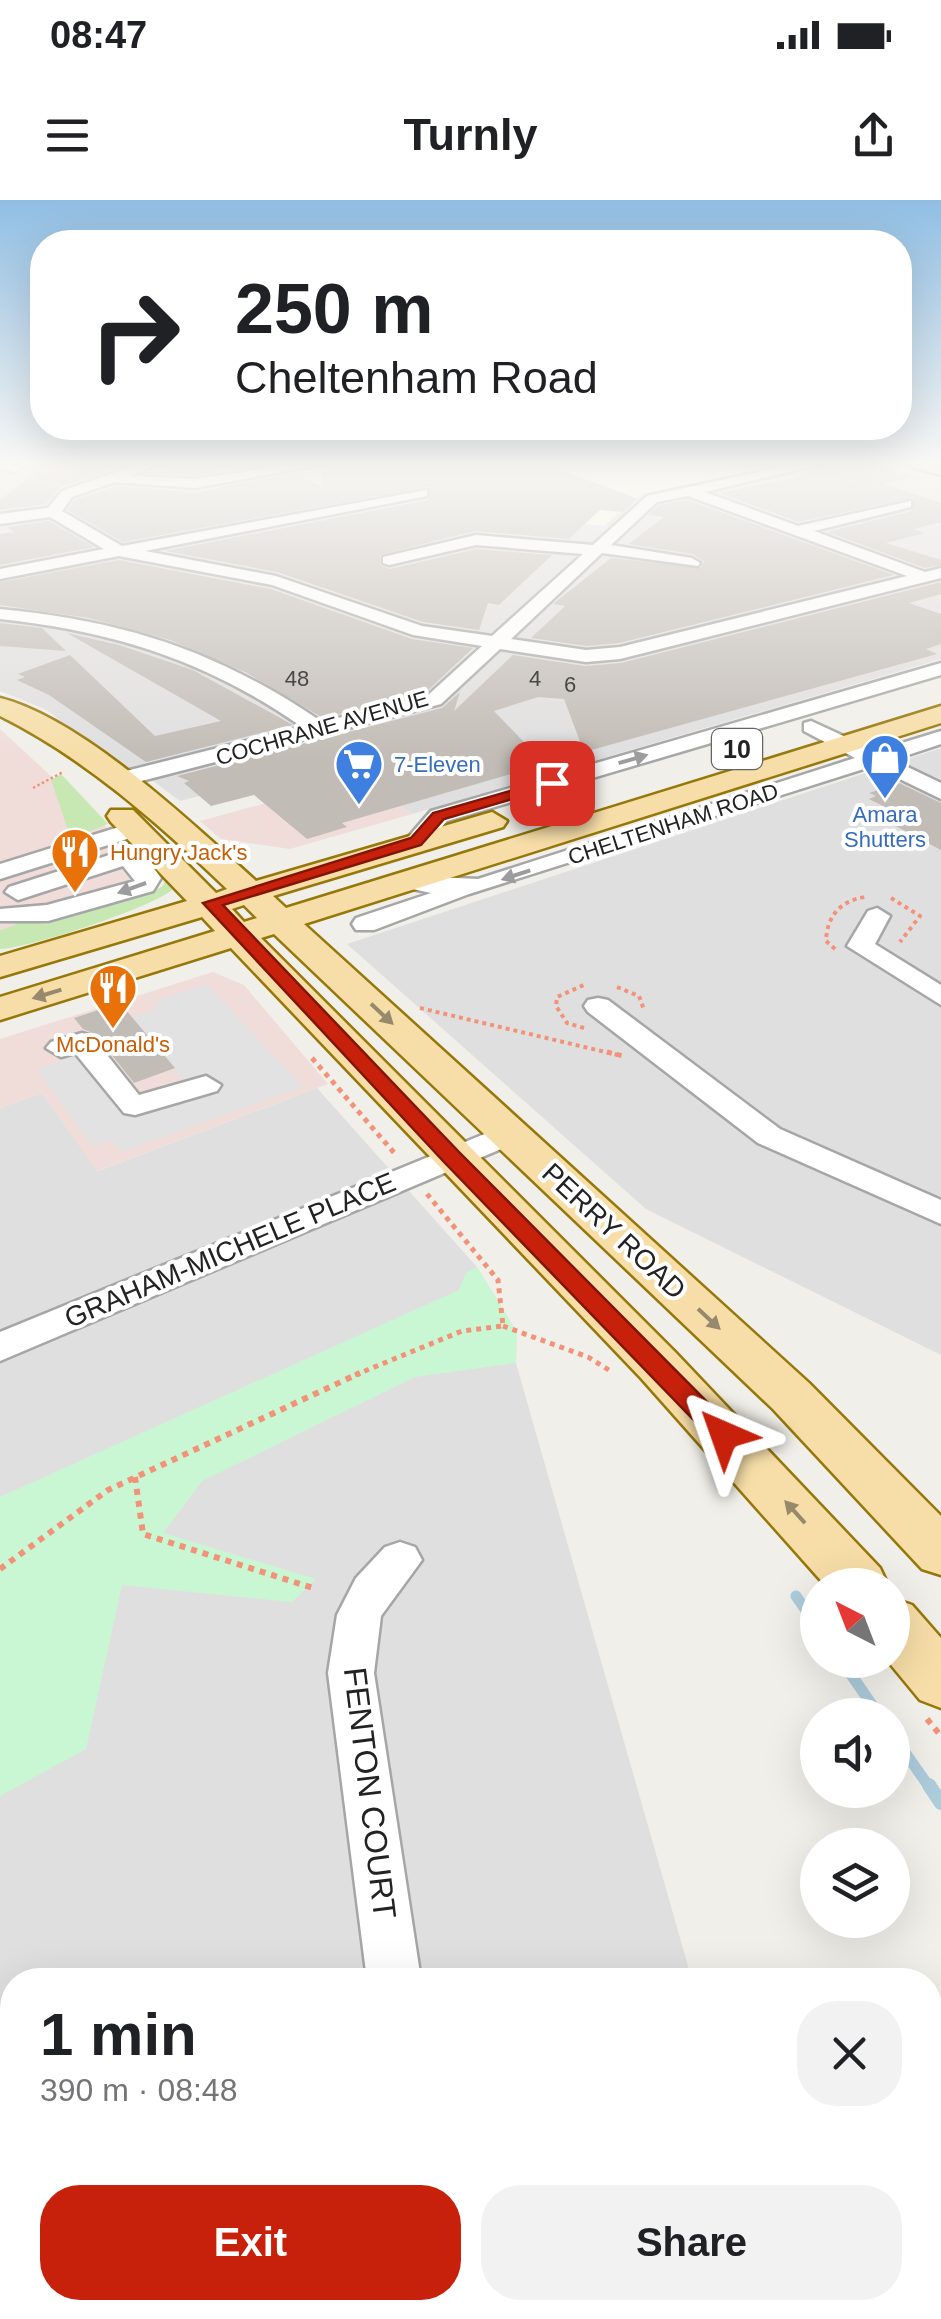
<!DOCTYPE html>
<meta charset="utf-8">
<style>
:root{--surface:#fff;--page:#f2f2f2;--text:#202124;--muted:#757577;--accent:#c7210c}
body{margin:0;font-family:Helvetica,sans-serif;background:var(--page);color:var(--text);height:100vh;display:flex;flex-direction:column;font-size:38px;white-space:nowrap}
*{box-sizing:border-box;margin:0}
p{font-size:32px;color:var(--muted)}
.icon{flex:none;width:55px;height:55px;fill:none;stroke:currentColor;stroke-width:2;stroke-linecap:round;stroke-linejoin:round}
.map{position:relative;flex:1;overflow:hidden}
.side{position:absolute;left:0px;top:1768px;width:942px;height:352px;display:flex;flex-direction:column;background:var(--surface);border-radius:40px 40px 0 0;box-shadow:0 10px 40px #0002}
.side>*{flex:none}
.top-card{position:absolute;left:30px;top:30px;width:882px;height:210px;border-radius:40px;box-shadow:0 10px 40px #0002;background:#fff;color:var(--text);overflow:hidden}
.needle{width:65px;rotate:318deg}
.controls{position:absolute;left:800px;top:1368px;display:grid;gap:20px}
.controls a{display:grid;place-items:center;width:110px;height:110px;border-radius:50%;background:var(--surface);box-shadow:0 10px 40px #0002;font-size:50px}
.pin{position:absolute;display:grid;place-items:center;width:85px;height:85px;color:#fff;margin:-42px;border-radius:20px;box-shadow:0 5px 15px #0006}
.me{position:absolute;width:110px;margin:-55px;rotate:317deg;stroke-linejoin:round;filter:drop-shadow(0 0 8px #0008)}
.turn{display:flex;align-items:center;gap:35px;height:210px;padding:0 40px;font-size:45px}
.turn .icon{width:130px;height:130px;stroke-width:2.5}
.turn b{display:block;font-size:70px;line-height:85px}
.round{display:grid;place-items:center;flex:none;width:105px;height:105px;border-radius:40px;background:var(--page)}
.overview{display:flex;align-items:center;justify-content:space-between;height:170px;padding:0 40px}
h1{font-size:60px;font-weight:800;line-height:75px}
.cta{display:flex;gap:20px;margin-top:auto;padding:20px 40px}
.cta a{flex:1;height:115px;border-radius:40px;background:var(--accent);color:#fff;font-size:40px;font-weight:800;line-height:115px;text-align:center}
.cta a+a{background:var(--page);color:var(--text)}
.status{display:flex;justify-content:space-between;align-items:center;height:70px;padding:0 50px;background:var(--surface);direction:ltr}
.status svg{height:28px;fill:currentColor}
header{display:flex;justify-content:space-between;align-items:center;height:130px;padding:0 40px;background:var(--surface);font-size:45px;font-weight:800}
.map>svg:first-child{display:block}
.residential{fill:#e0dfdf}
.commercial{fill:#f0ddda}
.education{fill:#fbfee6}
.grass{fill:#c7e8b3}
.park{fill:#caf7d3}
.parking{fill:#e2e2e2}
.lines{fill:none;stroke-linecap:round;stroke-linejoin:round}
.stream-far1{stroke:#adccdc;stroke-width:11}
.stream{stroke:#adccdc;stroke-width:14}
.building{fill:#c2bcb6}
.minor-casing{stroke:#a6a6a6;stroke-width:5}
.major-casing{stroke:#967709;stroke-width:5}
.path-far3{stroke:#f29379;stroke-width:2.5;stroke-dasharray:2.5 2.5;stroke-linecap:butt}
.path-far2{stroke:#f29379;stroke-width:4;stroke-dasharray:4 4;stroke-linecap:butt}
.path-far1{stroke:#f29379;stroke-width:5;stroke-dasharray:5 5;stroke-linecap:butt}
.path{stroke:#f29379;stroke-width:6;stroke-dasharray:6 6;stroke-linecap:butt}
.minor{fill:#fff;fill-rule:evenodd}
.major{fill:#f7dea8;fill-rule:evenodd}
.oneway{fill:#9c9c9c}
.oneway2{fill:#97896c}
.route{fill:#c7210c;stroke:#811508;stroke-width:2.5}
.labels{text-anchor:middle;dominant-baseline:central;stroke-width:8;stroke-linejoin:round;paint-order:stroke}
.number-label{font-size:22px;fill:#4a4847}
.far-street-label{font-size:22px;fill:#222;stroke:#fff}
.far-shop-label{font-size:22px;fill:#366cbe;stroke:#fff;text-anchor:start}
.far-food-label{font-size:22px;fill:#c56008;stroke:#fff;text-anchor:start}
.shield{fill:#fff;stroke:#646464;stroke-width:2.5}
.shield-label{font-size:25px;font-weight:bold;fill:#222}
.street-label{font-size:28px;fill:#222;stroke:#fff}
.near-street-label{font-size:32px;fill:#222;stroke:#fff}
</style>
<div class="status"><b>08:47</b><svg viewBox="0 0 49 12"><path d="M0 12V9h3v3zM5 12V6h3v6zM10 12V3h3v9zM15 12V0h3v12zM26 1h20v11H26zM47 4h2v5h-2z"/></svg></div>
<header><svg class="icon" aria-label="menu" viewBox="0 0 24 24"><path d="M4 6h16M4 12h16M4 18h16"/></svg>Turnly<svg class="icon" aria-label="share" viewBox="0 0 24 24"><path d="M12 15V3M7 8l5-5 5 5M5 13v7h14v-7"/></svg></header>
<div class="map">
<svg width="941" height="2119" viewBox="0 0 941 2119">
<rect width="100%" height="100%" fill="#f1efe9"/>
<path class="residential" d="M0,263h901l40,13v183l-529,155 -51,-37 -60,-8 -121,32 -43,-32 -21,-2 -69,-57 -47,-19z
M941,548v607l-295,-146 -299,-265z
M317,888l160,179 40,65 -1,31 176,617h-680v328h773l3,11h-788v-1211l42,-15 56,78z"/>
<path class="commercial" d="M0,529l161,149 -8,12 -153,44z
M361,577l51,37 -122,35 -69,-10 -21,-18z
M213,772l31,13 84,99 -231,87 -55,-78 -42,15v-69z"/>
<path class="education" d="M451,263h274l21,9 -106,22 -36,32 -163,-20 -62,-29z"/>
<path class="grass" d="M61,574l47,50 -37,15 -20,-59z
M166,677l9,10c-13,18 -149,62 -175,62v-19l16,-5 -5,-6 36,5 103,-31 13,-7z"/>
<path class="park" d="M477,1067l40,65 -1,31 -101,14 -213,104 -39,52 153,46 -24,23 -170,-17 -36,164 -86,47v-299l459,-207 7,-17z"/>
<path class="parking" d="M207,784l96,103 -182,65 -10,-12 -19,6 -55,-77 43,-15 50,65 65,-23 -63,-79 26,-8 -5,-7z"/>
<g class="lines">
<path class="stream-far1" d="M796,1396l22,31
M841,1460l38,55
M892,1534l38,54"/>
<path class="stream" d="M929,1585l12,18"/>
</g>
<path class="building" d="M100,263l25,2 -64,22 -15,17 -46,6v-10l36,-27 36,-1z
M177,263h99l-81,12 -48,-2 17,-2z
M334,263h209l95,36 -15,13 -23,-2 -31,29 -94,-8 -95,24v10l10,4 86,-20 76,6 -53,50 -11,-2 -9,27 -56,-8 -146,-50 -112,-21 263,-51 1,-13 -306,55 -56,-32 7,-10 42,-14 79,6 101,-19 26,14v-19z
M830,263h41l45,14 -32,7 57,19v19l-28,7 12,4 -39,10 55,17v5l-16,3 -98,-36 85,-21 1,-13 -115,24 -79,-29 83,-17 -2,-3z
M688,300l206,75 -275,68 -33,3 -55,-8 34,-32 -12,-2 58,-46 90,10 3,-6 -11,-8 -64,-10 35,-27 -16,-2 11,-10z
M49,321l45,26 -94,18v-31l14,-2 -7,-5z
M119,360l152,29 141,50 61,9 -48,45 -102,25 -76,-45 -77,-33 -81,-22 -89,-13v-23z
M941,382v12l-32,9 32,11v30l-15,5 11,5 -353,98 -20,-53 -26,-2 -44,14 51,53 -203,59 5,4 -40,12 -53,-44 -43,11 -27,-23 5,-2 -12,-5 265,-68 18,-16 -6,19 59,-56 72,11 36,-3z
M0,423l42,5 24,23 -66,-5z
M67,433l52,12 74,25 100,55 -147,37 -97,-67 -32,-15 8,-3 -7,-3 52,-19 85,81 66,-15z
M899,583l42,20v47l-51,-27 15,-6 -36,-18 7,-3 -7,-3z
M120,803l55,65 -41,15 -39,-49 -12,-5 -9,-11z"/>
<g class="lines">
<g class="minor-casing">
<path id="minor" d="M0,263l21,5 -7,4 -14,-4z
M142,263h19l-30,13 64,3 106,-16h29l-135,25 -80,-6 -43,15 -10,14 60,35 305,-56v6l-5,1 -277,54 131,25 146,50 70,10 91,-82 -107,-9 -87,20 -6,-2v-6l93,-22 117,10 54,-49 154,-33h25l-121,29 93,34 113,-25v6l-97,24 111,41 16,-4v10l-321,81 -34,3 -86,-13 -59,55 -323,83 -11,-7 3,-5 192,-48c-94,-66 -189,-96 -302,-108v-10c125,12 218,42 322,113l105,-26 55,-50 -69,-11 -141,-50 -153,-29 -119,23v-10l104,-20 -54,-32 -50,7v-10l48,-6 14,-17zM688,296l219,80 -287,71 -34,3 -75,-11 91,-86 96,13 2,-3 -8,-5 -81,-13 46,-43z
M941,463v12l-494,146 -23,26h-16l-4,-5 27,-31z
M811,521l65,30 65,-20v13l-48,16 48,23v16l-68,-33 -404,128 -95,36h-18l-4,-6 4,-6 75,-25 -37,-8 -3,-5 3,-5 84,4 377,-121 -51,-27v-8z
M135,622l12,7 -4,5 -143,45v-15z
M122,651c19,3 28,11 39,27l-8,13 -105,30h-48v-12l47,-4 88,-24 -12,-15 -105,34 -13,-8 4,-5z
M877,708l13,8 -15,28 66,41v20l-94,-59 21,-35z
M598,798l10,2 172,129 161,71v24l-183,-81 -170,-131 -4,-6 4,-6z
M82,833l10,3 47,59 67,-19 15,9 -4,6 -82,24 -11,-2 -49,-60 -14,4 -15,-9 5,-6z
M509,924l16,10 -5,7 -520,220v-29z
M400,1342l15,5 7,13 -41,56 -7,57 47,307h-54l-39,-307 9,-58 19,-37 29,-31z
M0,2029l12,5v67l-12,-5z
M67,2108h99l-4,11h-91z
M409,2108h62l2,11h-64z"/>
</g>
<g class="major-casing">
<path id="major" d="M909,263l32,1v11l-29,-8z
M0,498c81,20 193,126 256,183l236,-69 15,9 -4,6 -230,69 13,12 655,-202v17l-637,201 505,459 132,133v59l-19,-6 -149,-160 -499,-475 -13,4 414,414 205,216 8,17h-63l-184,-207 -410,-430 -231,72v-23l215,-66 -13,-14 -202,60v-21l187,-55 -76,-79 -4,-6 4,-6h22l83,83 11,-4c-68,-65 -142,-131 -227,-173zM244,705l13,13 -13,4 -12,-13z
M892,1398l20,7 29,33v70l-21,-8 -33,-40h5z"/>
</g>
<path class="path-far3" d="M32,271l28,7
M33,588l30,-16"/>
<path class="path-far2" d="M891,698l29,18 -20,26
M835,749l-9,-8c1,-25 14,-40 39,-44
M617,787l22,9 5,14
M420,808l198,47
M584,828l-17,-5 -11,-17 1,-9 29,-13"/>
<path class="path-far1" d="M607,852l16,4
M312,858l84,97
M503,1126l85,31 24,15
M355,1175l107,-44 41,-5 -5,-46 -71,-86"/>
<path class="path" d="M135,1277l8,57 173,55
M0,1369l108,-79 252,-117
M927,1519l14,17"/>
<use href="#minor" class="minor"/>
<use href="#major" class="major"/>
</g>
<defs><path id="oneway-solid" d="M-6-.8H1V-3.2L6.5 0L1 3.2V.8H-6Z" transform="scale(2.5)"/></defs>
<g class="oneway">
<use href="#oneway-solid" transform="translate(633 559) rotate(-16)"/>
<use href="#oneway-solid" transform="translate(516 675) rotate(162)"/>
<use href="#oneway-solid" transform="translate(132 688) rotate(160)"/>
</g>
<g class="oneway2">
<use href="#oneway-solid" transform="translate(47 794) rotate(163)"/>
<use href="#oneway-solid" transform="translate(382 814) rotate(43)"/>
<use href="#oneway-solid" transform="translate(709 1119) rotate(43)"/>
<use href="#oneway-solid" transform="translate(795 1312) rotate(-132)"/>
</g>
<linearGradient id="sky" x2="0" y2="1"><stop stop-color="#90bee3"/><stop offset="0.47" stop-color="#f9f8f5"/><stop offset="1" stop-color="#f9f8f5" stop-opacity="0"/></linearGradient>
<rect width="941" height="559" fill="url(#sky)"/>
<path class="route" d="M552,579l5,7 -113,33 -23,26 -198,60 236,247 274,276 4,7 -4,7h-18l-271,-280 -241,-259 208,-65 22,-25z"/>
<defs>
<g id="shop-pin" transform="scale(2.5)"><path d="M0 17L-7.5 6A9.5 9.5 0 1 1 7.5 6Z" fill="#3f7fe0" stroke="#fff"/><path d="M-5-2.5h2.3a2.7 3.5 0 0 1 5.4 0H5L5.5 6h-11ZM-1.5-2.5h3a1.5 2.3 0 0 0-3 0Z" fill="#fff"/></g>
<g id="supermarket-pin" transform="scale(2.5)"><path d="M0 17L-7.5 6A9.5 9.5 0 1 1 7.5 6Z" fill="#3f7fe0" stroke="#fff"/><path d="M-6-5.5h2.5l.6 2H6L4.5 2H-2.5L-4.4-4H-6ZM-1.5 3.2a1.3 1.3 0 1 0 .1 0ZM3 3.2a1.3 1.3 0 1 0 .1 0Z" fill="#fff"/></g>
<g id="restaurant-pin" transform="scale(2.5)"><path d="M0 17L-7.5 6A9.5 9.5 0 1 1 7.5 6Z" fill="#e8710a" stroke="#fff"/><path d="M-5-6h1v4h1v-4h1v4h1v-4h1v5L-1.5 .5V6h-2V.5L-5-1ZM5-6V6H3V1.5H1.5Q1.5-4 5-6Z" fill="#fff"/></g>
</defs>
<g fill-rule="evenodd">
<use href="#shop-pin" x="885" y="558"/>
<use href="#supermarket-pin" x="359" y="564"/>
<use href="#restaurant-pin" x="75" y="652"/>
<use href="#restaurant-pin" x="113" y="788"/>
</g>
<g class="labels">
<g class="number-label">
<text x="297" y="478">48</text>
<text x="535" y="478">4</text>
<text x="570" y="484">6</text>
</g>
<g class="far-street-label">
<text transform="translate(322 528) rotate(-16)">COCHRANE AVENUE</text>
<text transform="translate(673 624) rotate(-18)">CHELTENHAM ROAD</text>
</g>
<g class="far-shop-label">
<text x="394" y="564">7-Eleven</text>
<text x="885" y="614" text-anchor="middle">Amara<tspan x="885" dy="25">Shutters</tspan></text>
</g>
<g class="far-food-label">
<text x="110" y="652">Hungry Jack's</text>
<text x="113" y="844" text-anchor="middle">McDonald's</text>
</g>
<rect class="shield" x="712" y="529" width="50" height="40" rx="8"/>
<g class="shield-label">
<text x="737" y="549">10</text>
</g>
<g class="street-label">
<text transform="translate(614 1031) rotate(43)">PERRY ROAD</text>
<text transform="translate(230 1050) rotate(-23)">GRAHAM-MICHELE PLACE</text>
</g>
<g class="near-street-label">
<text transform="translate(370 1593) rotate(83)">FENTON COURT</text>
</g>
</g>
</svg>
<div class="controls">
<a><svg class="needle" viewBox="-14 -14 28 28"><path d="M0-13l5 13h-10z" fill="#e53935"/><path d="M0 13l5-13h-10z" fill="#757577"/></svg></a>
<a><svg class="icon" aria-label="sound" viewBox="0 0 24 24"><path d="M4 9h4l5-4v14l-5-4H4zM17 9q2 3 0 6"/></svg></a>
<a><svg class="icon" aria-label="layers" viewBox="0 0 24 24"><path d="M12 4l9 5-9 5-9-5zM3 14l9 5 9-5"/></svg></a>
</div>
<div class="pin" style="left:552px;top:583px;background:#d93025"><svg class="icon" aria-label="arrive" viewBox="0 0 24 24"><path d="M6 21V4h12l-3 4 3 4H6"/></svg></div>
<svg class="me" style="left:724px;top:1235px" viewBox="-20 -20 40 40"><path d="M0-17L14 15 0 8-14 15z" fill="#c7210c" stroke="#fff" stroke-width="4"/></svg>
<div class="top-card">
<div class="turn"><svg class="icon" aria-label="right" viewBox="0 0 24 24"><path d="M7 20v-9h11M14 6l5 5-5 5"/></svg><div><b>250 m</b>Cheltenham Road</div></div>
</div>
<section class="side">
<div class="overview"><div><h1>1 min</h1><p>390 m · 08:48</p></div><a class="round"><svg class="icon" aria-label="close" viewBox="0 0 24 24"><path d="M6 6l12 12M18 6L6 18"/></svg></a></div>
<div class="cta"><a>Exit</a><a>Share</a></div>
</section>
</div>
